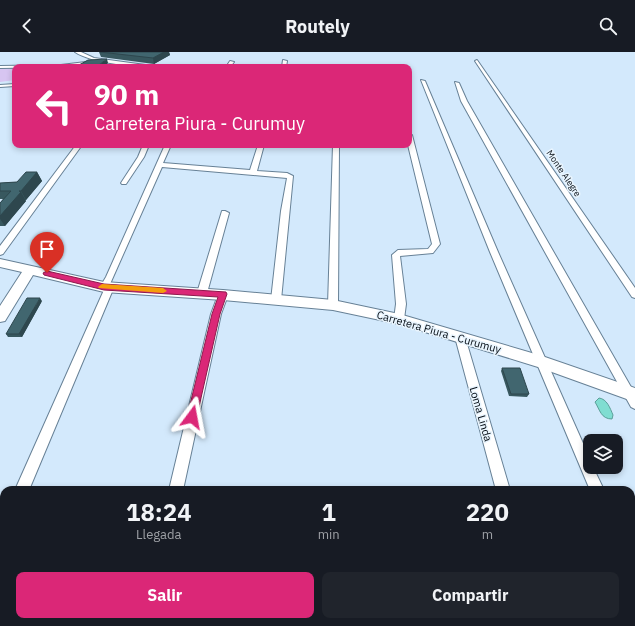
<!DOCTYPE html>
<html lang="es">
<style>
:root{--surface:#171b24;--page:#20242c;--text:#f1f3f6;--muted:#9ea1a6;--accent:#db2777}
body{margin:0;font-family:"IBM Plex Sans",sans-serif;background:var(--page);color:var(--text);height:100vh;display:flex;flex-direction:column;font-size:15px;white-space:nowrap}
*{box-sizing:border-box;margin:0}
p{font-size:13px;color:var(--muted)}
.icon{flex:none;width:22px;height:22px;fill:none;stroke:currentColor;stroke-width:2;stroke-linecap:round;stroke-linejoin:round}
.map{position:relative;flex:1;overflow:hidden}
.panel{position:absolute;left:0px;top:434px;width:635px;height:140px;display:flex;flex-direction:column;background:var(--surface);border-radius:12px 12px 0 0;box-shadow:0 2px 6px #0003}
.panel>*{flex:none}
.hud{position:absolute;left:12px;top:12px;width:400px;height:84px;border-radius:8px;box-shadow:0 2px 6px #0003;background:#db2777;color:#fff;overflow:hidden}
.fabs{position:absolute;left:583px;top:382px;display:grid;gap:8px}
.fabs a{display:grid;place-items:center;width:40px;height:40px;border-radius:8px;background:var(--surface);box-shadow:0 2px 6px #0003;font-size:20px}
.pin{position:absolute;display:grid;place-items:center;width:34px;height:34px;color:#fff;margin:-41px -17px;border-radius:50% 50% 50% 0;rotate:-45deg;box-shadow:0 0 4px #0007}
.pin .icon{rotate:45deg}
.me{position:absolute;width:44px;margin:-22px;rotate:13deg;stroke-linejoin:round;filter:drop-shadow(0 0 3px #0008)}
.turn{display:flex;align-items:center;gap:14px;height:84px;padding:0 16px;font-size:18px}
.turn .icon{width:52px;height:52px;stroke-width:2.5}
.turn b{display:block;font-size:28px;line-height:34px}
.eta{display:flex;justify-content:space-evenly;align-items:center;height:68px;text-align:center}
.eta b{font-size:24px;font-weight:700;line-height:28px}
.primary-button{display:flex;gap:8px;margin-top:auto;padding:8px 16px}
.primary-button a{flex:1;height:46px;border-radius:8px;background:var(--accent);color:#fff;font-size:16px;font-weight:700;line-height:46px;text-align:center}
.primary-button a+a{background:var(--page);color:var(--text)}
header{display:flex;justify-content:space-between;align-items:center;height:52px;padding:0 16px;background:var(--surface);font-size:18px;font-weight:700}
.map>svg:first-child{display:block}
.green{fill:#d7c5f1}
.water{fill:#80ddd1;stroke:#5b9f99}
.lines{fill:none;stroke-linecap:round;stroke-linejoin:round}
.street-casing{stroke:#678196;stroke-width:2}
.secondary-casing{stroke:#678196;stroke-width:2}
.street{fill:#fff;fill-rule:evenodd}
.secondary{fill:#fff;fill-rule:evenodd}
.wall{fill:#38585f}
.shaded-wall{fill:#2e474e}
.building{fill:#41666f;stroke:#2e474e}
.route{fill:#db2777;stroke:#8e194d}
.slow{fill:#f59e0b}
.labels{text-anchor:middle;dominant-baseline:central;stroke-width:3;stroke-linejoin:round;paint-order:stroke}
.far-street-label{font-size:9px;fill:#050d15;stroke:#e9f5fe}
.street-label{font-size:11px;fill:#050d15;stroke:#e9f5fe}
</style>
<header><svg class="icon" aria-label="back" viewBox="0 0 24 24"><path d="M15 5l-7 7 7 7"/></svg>Routely<svg class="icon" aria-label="search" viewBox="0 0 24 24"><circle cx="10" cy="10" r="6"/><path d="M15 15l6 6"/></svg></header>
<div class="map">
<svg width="635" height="574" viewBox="0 0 635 574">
<rect width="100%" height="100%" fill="#d3e9fc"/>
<path class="green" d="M15,15v13l-15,2v-14z"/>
<path class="water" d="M599,346c8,1 11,10 14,17l-1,4c-11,0 -12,-9 -17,-17z"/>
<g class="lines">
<g class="street-casing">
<path id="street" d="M75,0h6l13,6 66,9c-22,0 -67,-3 -85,-15z
M283,8l4,1 -1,6h-4z
M477,8l158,228v10l-3,-1 -157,-236z
M94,9l2,2 -32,4 -64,1v-2l61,-1z
M230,9l4,1 -4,5h-4z
M207,13h2l2,1 -5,1z
M421,28l4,1 73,171 92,207v8h3l11,23h-14l-100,-238z
M455,30l4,1 8,18 168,293v15l-4,-2 -170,-306z
M15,32v2l-15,1v-2z
M409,81l3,2 28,109 -7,9 -33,3 6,48 -2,15 -5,3 -5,-3 2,-15 -4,-49 6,-5 30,-1 4,-5 -24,-99z
M76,93h6l-79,109 -3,1v-9z
M143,93h6l-5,12 -18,27h-4l-1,-1 17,-26z
M165,93h6l-8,18 87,7 8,-25h6l-7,26 30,2 6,3 -12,124 -5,3 -5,-3 10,-89 6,-33 -125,-11 -52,117 4,3 -85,203h-14l89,-200 -4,-3 6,-10z
M333,93h6l-1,160 -5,3 -5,-3z
M222,159h3l4,2 -22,80 -5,3 -5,-3z
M223,240l5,3 -7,19 -38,176h-14l42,-176 7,-19z
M460,281l4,1 1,3 45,153h-14l-41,-153 1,-3z
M4,473v21l-4,2v-21z
M631,508l4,1v22l-4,-1z
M138,570h16l-1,4h-16z
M533,570h16l1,4h-16z"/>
</g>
<g class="secondary-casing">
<path id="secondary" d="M0,207l104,23 119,8 110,10 66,14 143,42 93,32v14l-97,-35 -139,-43 -66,-14 -110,-10 -119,-8 -71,-17 -28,46 -5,1v-16l22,-34 -22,-5z"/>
</g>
<use href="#street" class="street"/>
<use href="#secondary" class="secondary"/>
</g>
<path class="wall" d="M99,0h70l1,3 -16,9 -53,-7z
M37,120l5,9 -16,19h-1l1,1 -21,25h-5v-23l3,-4h-3v-16l17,-1z
M42,249l-20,36h-14l-2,-3z
M502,316l27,26 -2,3 -18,-1 -8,-25z
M461,570h44l1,4h-44z"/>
<path class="shaded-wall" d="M164,0h5l1,3 -16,9 -1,-6z
M107,7l1,4 -4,4h-8z
M37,120l5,9 -16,19 -5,-9z
M21,140l5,9 -21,25 -5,-7v-3z
M40,246l2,3 -20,36 -3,-3z"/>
<path class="building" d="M100,0h64l-11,6z
M107,7l-11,8h-15l2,-1 -4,-1 9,-5z
M26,120h11l-16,19h-2l2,1 -21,24v-13l11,-12h-11v-8l17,-1z
M27,246h13l-21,36h-13z
M502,316h18l9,26h-18z
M467,570h38l1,4h-38z"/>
<path class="route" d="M47,219l57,13 122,8 1,2 -7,20 -24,106 -4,1 -3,-1 -2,-3 25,-103 6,-17 -114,-7 -60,-15 -1,-2z"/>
<path class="slow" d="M102,232l61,4 4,3 -4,2 -64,-5 -1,-1z"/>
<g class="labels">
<g class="far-street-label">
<text transform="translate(564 121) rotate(56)">Monte Alegre</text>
</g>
<g class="street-label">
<text transform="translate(439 280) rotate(16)">Carretera Piura - Curumuy</text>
<text transform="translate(481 362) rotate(74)">Loma Linda</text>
</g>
</g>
</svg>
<div class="fabs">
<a><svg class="icon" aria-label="layers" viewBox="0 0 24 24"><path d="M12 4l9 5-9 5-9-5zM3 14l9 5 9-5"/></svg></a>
</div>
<div class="pin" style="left:47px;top:221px;background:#d93025"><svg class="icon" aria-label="arrive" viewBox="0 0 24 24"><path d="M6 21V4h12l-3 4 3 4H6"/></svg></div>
<svg class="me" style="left:192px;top:365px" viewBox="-20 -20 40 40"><path d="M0-17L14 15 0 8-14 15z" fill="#db2777" stroke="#fff" stroke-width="4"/></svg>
<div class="hud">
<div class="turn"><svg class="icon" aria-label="left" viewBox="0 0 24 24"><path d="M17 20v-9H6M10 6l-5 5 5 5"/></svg><div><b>90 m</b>Carretera Piura - Curumuy</div></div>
</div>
<section class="panel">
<div class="eta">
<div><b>18:24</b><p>Llegada</p></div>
<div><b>1</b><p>min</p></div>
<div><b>220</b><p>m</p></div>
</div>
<div class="primary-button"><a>Salir</a><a>Compartir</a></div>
</section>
</div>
